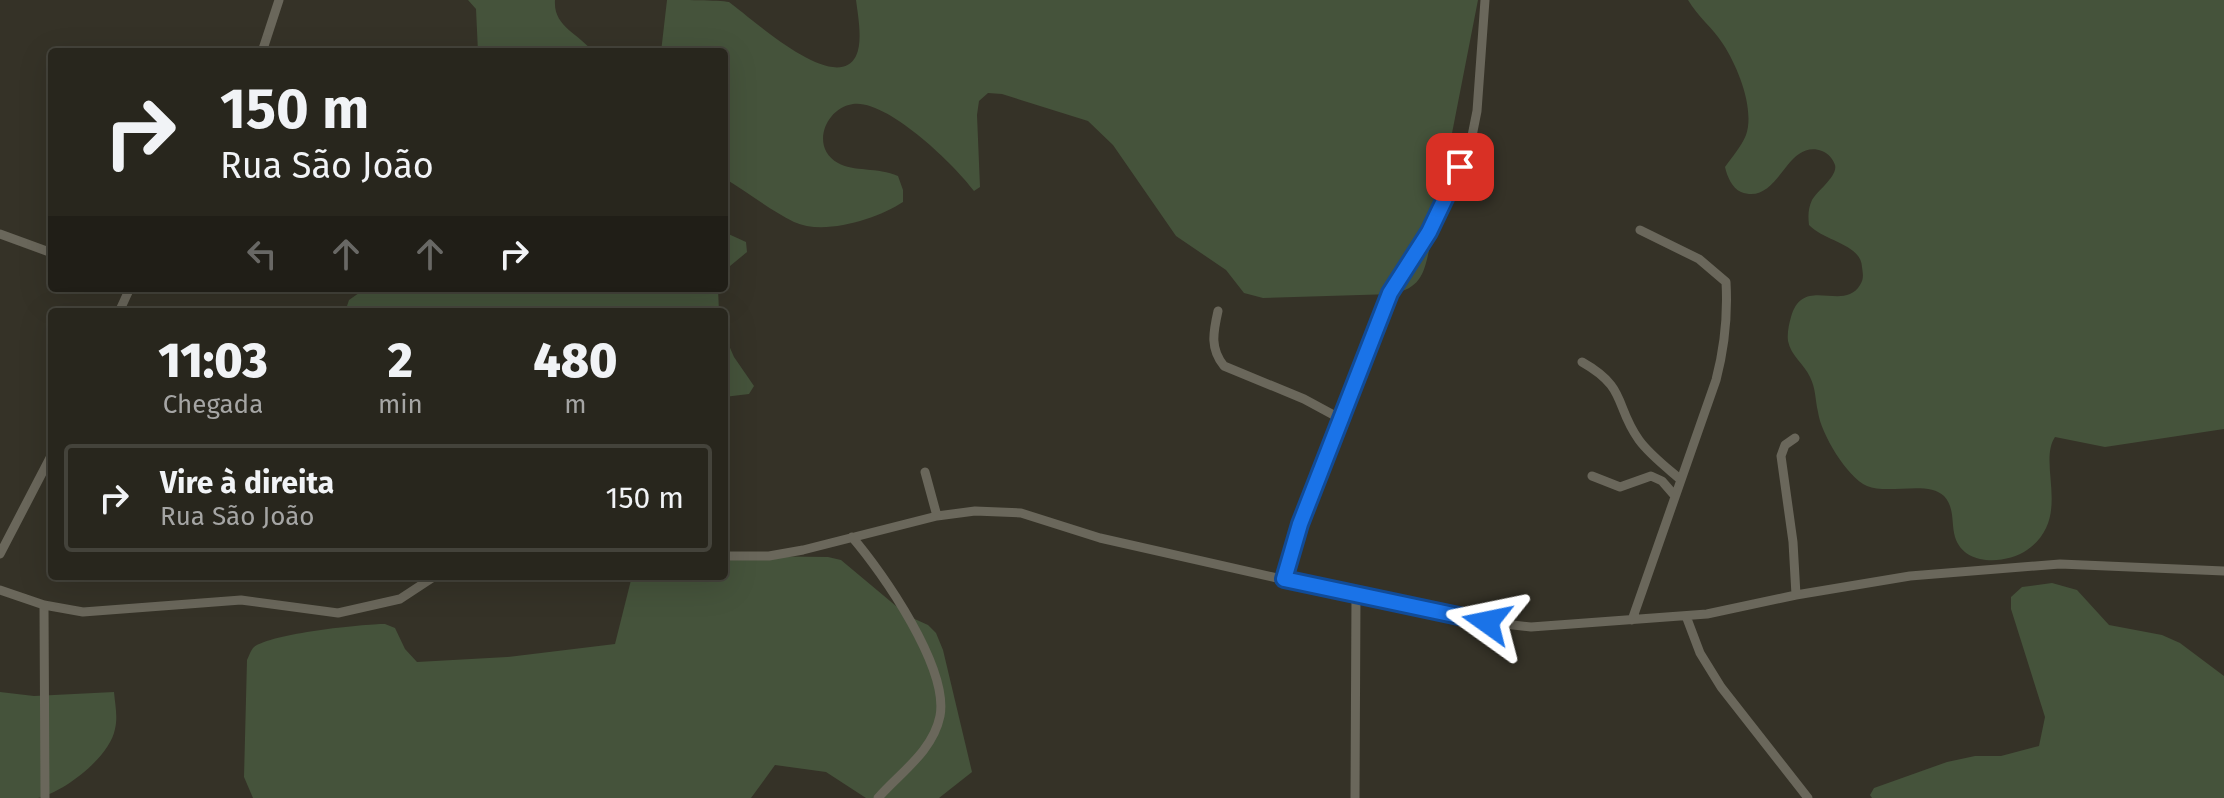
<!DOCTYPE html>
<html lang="pt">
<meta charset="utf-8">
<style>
:root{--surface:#28261d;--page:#302e26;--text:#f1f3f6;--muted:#a5a5a4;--line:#44433b}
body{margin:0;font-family:"Fira Sans",sans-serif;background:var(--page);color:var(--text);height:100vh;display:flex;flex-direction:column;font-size:30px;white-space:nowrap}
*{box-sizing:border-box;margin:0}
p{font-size:26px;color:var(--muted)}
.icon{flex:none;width:44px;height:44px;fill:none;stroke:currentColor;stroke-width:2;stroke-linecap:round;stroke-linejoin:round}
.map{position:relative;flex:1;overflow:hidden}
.panel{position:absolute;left:48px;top:308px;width:680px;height:272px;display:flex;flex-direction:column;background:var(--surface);border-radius:8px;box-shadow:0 8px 32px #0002,0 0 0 2px var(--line)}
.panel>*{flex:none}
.banner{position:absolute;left:48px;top:48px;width:680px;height:244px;border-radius:8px;box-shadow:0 8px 32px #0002,0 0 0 2px var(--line);background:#28261d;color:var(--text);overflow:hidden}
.pin{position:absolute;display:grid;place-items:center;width:68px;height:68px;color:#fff;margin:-34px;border-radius:16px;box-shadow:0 4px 12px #0006}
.me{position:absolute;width:88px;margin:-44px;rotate:282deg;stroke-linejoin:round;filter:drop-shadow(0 0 6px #0008)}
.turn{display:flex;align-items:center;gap:28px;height:168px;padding:0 40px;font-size:36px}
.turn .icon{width:104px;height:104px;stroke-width:2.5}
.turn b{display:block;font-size:56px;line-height:68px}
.lanes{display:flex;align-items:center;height:76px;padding:0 40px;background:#0003;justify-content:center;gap:40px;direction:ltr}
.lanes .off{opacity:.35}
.eta{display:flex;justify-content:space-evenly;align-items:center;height:136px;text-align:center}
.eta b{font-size:48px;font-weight:800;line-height:56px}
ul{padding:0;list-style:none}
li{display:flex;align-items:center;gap:24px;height:108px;margin:0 16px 12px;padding:0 24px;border:4px solid var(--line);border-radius:8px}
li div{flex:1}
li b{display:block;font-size:30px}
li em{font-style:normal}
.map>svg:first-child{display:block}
.green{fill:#45533b}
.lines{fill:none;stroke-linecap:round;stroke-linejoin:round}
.street{stroke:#6a675b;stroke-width:9}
.route-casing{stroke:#114b97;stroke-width:20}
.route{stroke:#1a73e8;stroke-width:14}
</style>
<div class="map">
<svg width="2224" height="798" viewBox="0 0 2224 798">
<rect width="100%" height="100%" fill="#353227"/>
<path class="green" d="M468,0h87c-2,27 24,33 38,52h-115l-2,-43z
M667,0c13,0 52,0 62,2 19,13 106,95 127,54 7,-15 2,-40 0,-56h622l-48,246c-6,27 -8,41 -37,48l-130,4 -19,-5 -18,-23 -50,-34 -63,-91 -25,-24 -86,-27 -14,-1 -9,8 -2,14 3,72 -6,4c-19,-26 -87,-92 -121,-87 -28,4 -43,44 -15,59 15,9 40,4 60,13l5,14v12c-26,17 -79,34 -109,20 -24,-12 -47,-30 -70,-44v-126h-63z
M1688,0h536v429l-119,18 -50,-10c-18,27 18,81 -28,113 -20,14 -63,17 -72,-13 -4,-14 0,-29 -11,-41 -16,-16 -56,-1 -77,-10 -20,-9 -46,-52 -49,-74 -3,-13 -2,-23 -8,-35 -6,-13 -19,-21 -22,-36 -1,-8 1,-17 3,-24 12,-43 52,-4 69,-32 4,-6 3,-11 2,-18 -1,-23 -38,-26 -53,-42 -1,-9 -1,-16 3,-25 5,-9 26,-24 23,-35 -2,-6 -7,-12 -13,-14 -8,-3 -16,-2 -23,3 -18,12 -29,49 -58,38 -9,-4 -14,-16 -16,-25 7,-10 16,-20 21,-32 9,-26 -8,-68 -23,-91 -10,-16 -25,-27 -35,-44z
M724,232l22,10 1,10 -23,19z
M366,288h352l1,24h-374l4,-12z
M724,334l10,23 20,29 -5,8 -25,3z
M724,556l104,1 13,3 67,56 20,9 8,8 7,17 29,122 -33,26h-73l-40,-26 -51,-7 -24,33h-498l-9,-21 3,-117c2,-4 3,-8 6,-12 14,-14 109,-24 132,-24l10,4 10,21 12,13 90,-5 108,-13 17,-68h92z
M2052,583l25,7 32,35 53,10 18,8 44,33v122h-352l-2,-3 4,-7 73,-26 28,-6h26l38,-10 6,-29 -34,-108v-12l11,-10z
M0,692l34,4 80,-4c1,12 4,25 1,37 -5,28 -51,63 -77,69 -11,0 -27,0 -38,0z"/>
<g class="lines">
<path class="street" d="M262,52l17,-52
M0,234l52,19
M1218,311c-5,22 -8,38 6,55l80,33 37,20
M119,312l11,-24
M1582,362c46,26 32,43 57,78 11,15 27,27 41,39
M1795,438l-10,7 -4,11 12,86 3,53
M925,472l12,44
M1592,476l28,11 31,-11 11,5 13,15
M852,537c31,36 97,131 88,179 -7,35 -40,57 -62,82
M0,554l52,-100
M724,556h45l34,-6 134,-34 38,-5 46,2 79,25 177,40 210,44 44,5 176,-13 89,-19 114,-19 150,-12 164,7
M1284,579l16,-55 90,-231 39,-61 41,-86 7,-35 8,-111
M0,590l44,15 39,7 158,-12 97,13 62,-14 35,-23
M44,605l1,193
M1686,616l14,37 21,34 87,111
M1632,620l84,-240c9,-34 12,-63 10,-98l-27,-23 -59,-29
M1355,798l1,-204"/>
</g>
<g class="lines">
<g class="route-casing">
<path id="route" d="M1460,167l-31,65 -39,61 -90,231 -16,55 203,43"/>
</g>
<use href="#route" class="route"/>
</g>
</svg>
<div class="pin" style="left:1460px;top:167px;background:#d93025"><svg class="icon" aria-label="arrive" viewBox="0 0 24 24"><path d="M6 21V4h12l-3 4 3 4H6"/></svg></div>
<svg class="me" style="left:1487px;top:622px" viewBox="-20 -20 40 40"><path d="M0-17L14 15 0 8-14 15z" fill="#1a73e8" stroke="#fff" stroke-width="4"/></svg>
<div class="banner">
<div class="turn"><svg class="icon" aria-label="right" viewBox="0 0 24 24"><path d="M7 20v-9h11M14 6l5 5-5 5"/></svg><div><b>150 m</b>Rua São João</div></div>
<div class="lanes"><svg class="icon off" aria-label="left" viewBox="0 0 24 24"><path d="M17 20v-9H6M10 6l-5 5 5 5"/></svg><svg class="icon off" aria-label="ahead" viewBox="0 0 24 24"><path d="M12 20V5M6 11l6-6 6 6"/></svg><svg class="icon off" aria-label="ahead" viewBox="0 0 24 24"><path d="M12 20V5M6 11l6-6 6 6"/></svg><svg class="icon" aria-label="right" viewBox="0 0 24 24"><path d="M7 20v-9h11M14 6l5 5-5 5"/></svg></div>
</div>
<section class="panel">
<div class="eta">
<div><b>11:03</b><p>Chegada</p></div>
<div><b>2</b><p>min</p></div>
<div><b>480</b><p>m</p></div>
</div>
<ul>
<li><svg class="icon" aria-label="right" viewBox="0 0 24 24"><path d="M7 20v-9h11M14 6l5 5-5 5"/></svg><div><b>Vire à direita</b><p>Rua São João</p></div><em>150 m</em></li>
</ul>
</section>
</div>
